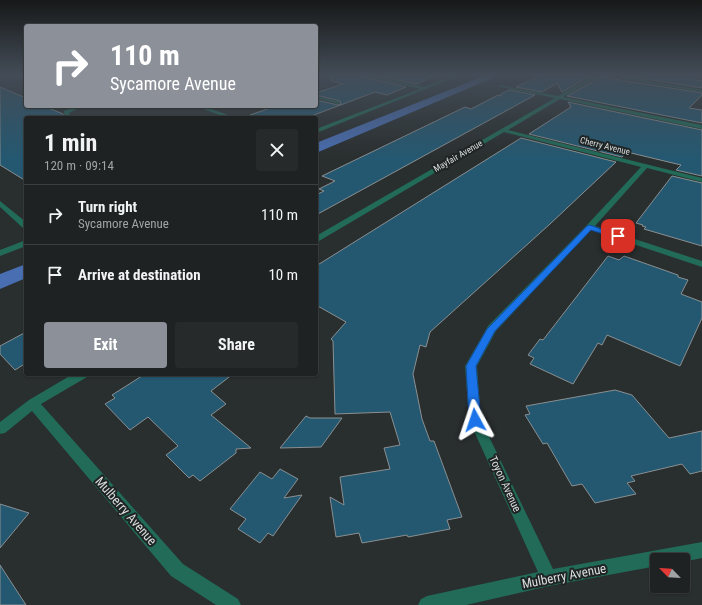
<!DOCTYPE html>
<meta charset="utf-8">
<style>
:root{--surface:#1f2222;--page:#272a2a;--text:#f1f3f6;--muted:#a1a4a5;--line:#3c3f40;--accent:#8c9099}
body{margin:0;font-family:"Roboto Condensed",sans-serif;background:var(--page);color:var(--text);height:100vh;display:flex;flex-direction:column;font-size:15px;white-space:nowrap}
*{box-sizing:border-box;margin:0}
p{font-size:13px;color:var(--muted)}
.icon{flex:none;width:22px;height:22px;fill:none;stroke:currentColor;stroke-width:2;stroke-linecap:round;stroke-linejoin:round}
.map{position:relative;flex:1;overflow:hidden}
.panel{position:absolute;left:24px;top:116px;width:294px;height:260px;display:flex;flex-direction:column;background:var(--surface);border-radius:4px;box-shadow:0 1px 3px #0004,0 0 0 1px var(--line)}
.panel>*{flex:none}
.guide{position:absolute;left:24px;top:24px;width:294px;height:84px;border-radius:4px;box-shadow:0 1px 3px #0004,0 0 0 1px var(--line);background:#8c9099;color:#fff;overflow:hidden}
.needle{width:26px;rotate:295deg}
.fabs{position:absolute;left:650px;top:553px;display:grid;gap:8px}
.fabs a{display:grid;place-items:center;width:40px;height:40px;border-radius:4px;background:var(--surface);box-shadow:0 1px 3px #0004,0 0 0 1px var(--line);font-size:20px}
.pin{position:absolute;display:grid;place-items:center;width:34px;height:34px;color:#fff;margin:-17px;border-radius:8px;box-shadow:0 2px 6px #0006}
.me{position:absolute;width:44px;margin:-22px;rotate:355deg;stroke-linejoin:round;filter:drop-shadow(0 0 3px #0008)}
.turn{display:flex;align-items:center;gap:14px;height:84px;padding:0 20px;font-size:18px}
.turn .icon{width:52px;height:52px;stroke-width:2.5}
.turn b{display:block;font-size:28px;line-height:34px}
.round{display:grid;place-items:center;flex:none;width:42px;height:42px;border-radius:4px;background:var(--page)}
.head{display:flex;align-items:center;justify-content:space-between;height:68px;padding:0 20px}
h1{font-size:24px;font-weight:700;line-height:30px}
.action{display:flex;gap:8px;margin-top:auto;padding:8px 20px}
.action a{flex:1;height:46px;border-radius:4px;background:var(--accent);color:#fff;font-size:16px;font-weight:700;line-height:46px;text-align:center}
.action a+a{background:var(--page);color:var(--text)}
ul{padding:0;list-style:none}
li{display:flex;align-items:center;gap:12px;height:60px;padding:0 20px;border-top:1px solid var(--line)}
li div{flex:1}
li b{display:block;font-size:15px}
li em{font-style:normal}
.map>svg:first-child{display:block}
.water{fill:#496eb2}
.lines{fill:none;stroke-linecap:round;stroke-linejoin:round}
.stream{fill:#496eb2;fill-rule:evenodd}
.building{fill:#245871;stroke:#8a8f91}
.minor{fill:#216b58;fill-rule:evenodd}
.route{fill:#1a73e8;stroke:#114b97}
.labels{text-anchor:middle;dominant-baseline:central;stroke-width:4;stroke-linejoin:round;paint-order:stroke}
.far-street-label{font-size:9px;fill:#dbdede;stroke:#1f2424}
.street-label{font-size:11px;fill:#dbdede;stroke:#1f2424}
.near-street-label{font-size:13px;fill:#dbdede;stroke:#1f2424}
</style>
<div class="map">
<svg width="702" height="605" viewBox="0 0 702 605">
<rect width="100%" height="100%" fill="#292e2e"/>
<path class="water" d="M489,74h13l-186,79v-10z
M26,264v12l-26,11v-13z"/>
<g class="lines">
<path class="stream" d="M26,274v4l-26,11v-4z"/>
</g>
<path class="building" d="M332,74h24l1,1 49,12 -19,8 -12,-3 -69,26h-55l-1,-3 26,-9h40v-6l22,5 3,-1 -1,-3 -24,-6v-2l27,-9 -12,-3z
M370,74h67v1l-21,9z
M543,74h51l-32,18 -5,-9 -15,9 -26,-5z
M615,74h86l-6,6 7,1v7z
M601,77l101,16v2l-13,13 13,2v13l-135,-27z
M0,87l26,11v8h18l19,8v4h-37v63l-26,-16z
M509,90l26,5 -219,120v-20l8,-4 -5,-2 16,-8 -13,-5 143,-69 6,2 27,-14 3,1v-2z
M568,102l134,28v46l-26,-6 5,-5 -54,-13 -5,5 -93,-23 42,-27z
M521,138l95,24 -66,62 -120,108 -4,15 -6,-2 -7,29 9,45 8,22h4l28,76 -15,3 3,9 -42,8 -1,-2 -45,8 -3,-10 -23,4 -6,-40 14,8 -4,-28 50,-8 -6,-21 16,-3 -10,-33 -55,2 -2,-73 -2,-2 15,-17 -30,-17v-39z
M672,176l30,7v63l-58,-17 2,-2 -4,-1 1,-1 -7,-2z
M608,256l11,4 5,-4 54,19v2l10,3 -7,14 21,8v16l-22,48 -73,-31 -5,10 -4,-2 -25,41 -43,-20 4,-6 -6,-3 12,-16 3,1z
M26,332v31l-11,7 -15,-16v-8z
M145,374h88l-22,17 15,13 -15,11 40,33 -15,1v4l-36,28 -7,-6 -4,3 -23,-23 12,-9 -30,-29 -18,13 -25,-26 10,-6 -3,-3z
M615,390l17,5 37,43 33,-7v40l-12,3 -8,-10 -51,12 4,5 -8,2 9,11 -41,9 -13,-19 -10,2 -25,-43 -4,1 -18,-29 5,-1 -4,-8z
M306,416l4,2h32l-21,29 -41,1z
M280,469l18,10 -14,19 18,-3 -29,41 -5,-3 -8,10 -22,-14 8,-10 -16,-10 30,-37 12,7z
M0,504l29,9 -29,35z
M0,565l26,40h-26z"/>
<g class="lines">
<path class="minor" d="M4,74h7l-11,3v-2z
M357,74h7l60,13 34,-13h5l-147,59v-4l104,-40z
M597,74h10l95,16v2l-101,-17 -38,22 139,28v4l-142,-30 -52,31 194,48v4l-55,-14 -52,58 107,35v6l-111,-37 -95,101 -19,35 4,54 72,149 149,-27v16l-19,4v-2h-26v6l-108,20 -83,19h-48l3,-6 6,-3 111,-24 -69,-152 -4,-54 23,-40 99,-101 54,-58 -137,-35 -185,109 -3,1v-6l239,-138 -54,-11 -2,-2 59,11z
M316,96l24,6v1l-2,1 -22,-6z
M76,106h16l-13,2 -10,5 2,5h-6l-1,-7z
M195,106h8l33,12h-8z
M0,201l26,21v6h-3l-23,-21z
M26,240v6l-26,10v-6z
M73,374h16l-2,3 -46,27 142,160 55,35 3,6h-25l-45,-29 -139,-165 -27,22 -5,1v-12l29,-22z"/>
</g>
<linearGradient id="sky" x2="0" y2="1"><stop stop-color="#171919"/><stop offset="0.47" stop-color="#434c57"/><stop offset="1" stop-color="#434c57" stop-opacity="0"/></linearGradient>
<rect width="702" height="159" fill="url(#sky)"/>
<path class="route" d="M590,225l31,11 -3,3 -27,-9 -96,101 -19,35 5,54 -2,3 -4,1 -4,-1 -2,-3 -3,-54 21,-37 100,-103z"/>
<g class="labels">
<g class="far-street-label">
<text transform="translate(605 146) rotate(14)">Cherry Avenue</text>
<text transform="translate(458 156) rotate(-30)">Mayfair Avenue</text>
</g>
<g class="street-label">
<text transform="translate(505 484) rotate(65)">Toyon Avenue</text>
</g>
<g class="near-street-label">
<text transform="translate(126 511) rotate(49)">Mulberry Avenue</text>
<text transform="translate(564 576) rotate(-11)">Mulberry Avenue</text>
</g>
</g>
</svg>
<div class="fabs">
<a><svg class="needle" viewBox="-14 -14 28 28"><path d="M0-13l5 13h-10z" fill="#e53935"/><path d="M0 13l5-13h-10z" fill="#a1a4a5"/></svg></a>
</div>
<div class="pin" style="left:618px;top:236px;background:#d93025"><svg class="icon" aria-label="arrive" viewBox="0 0 24 24"><path d="M6 21V4h12l-3 4 3 4H6"/></svg></div>
<svg class="me" style="left:475px;top:420px" viewBox="-20 -20 40 40"><path d="M0-17L14 15 0 8-14 15z" fill="#1a73e8" stroke="#fff" stroke-width="4"/></svg>
<div class="guide">
<div class="turn"><svg class="icon" aria-label="right" viewBox="0 0 24 24"><path d="M7 20v-9h11M14 6l5 5-5 5"/></svg><div><b>110 m</b>Sycamore Avenue</div></div>
</div>
<section class="panel">
<div class="head"><div><h1>1 min</h1><p>120 m · 09:14</p></div><a class="round"><svg class="icon" aria-label="close" viewBox="0 0 24 24"><path d="M6 6l12 12M18 6L6 18"/></svg></a></div>
<ul>
<li><svg class="icon" aria-label="right" viewBox="0 0 24 24"><path d="M7 20v-9h11M14 6l5 5-5 5"/></svg><div><b>Turn right</b><p>Sycamore Avenue</p></div><em>110 m</em></li>
<li><svg class="icon" aria-label="arrive" viewBox="0 0 24 24"><path d="M6 21V4h12l-3 4 3 4H6"/></svg><div><b>Arrive at destination</b></div><em>10 m</em></li>
</ul>
<div class="action"><a>Exit</a><a>Share</a></div>
</section>
</div>
